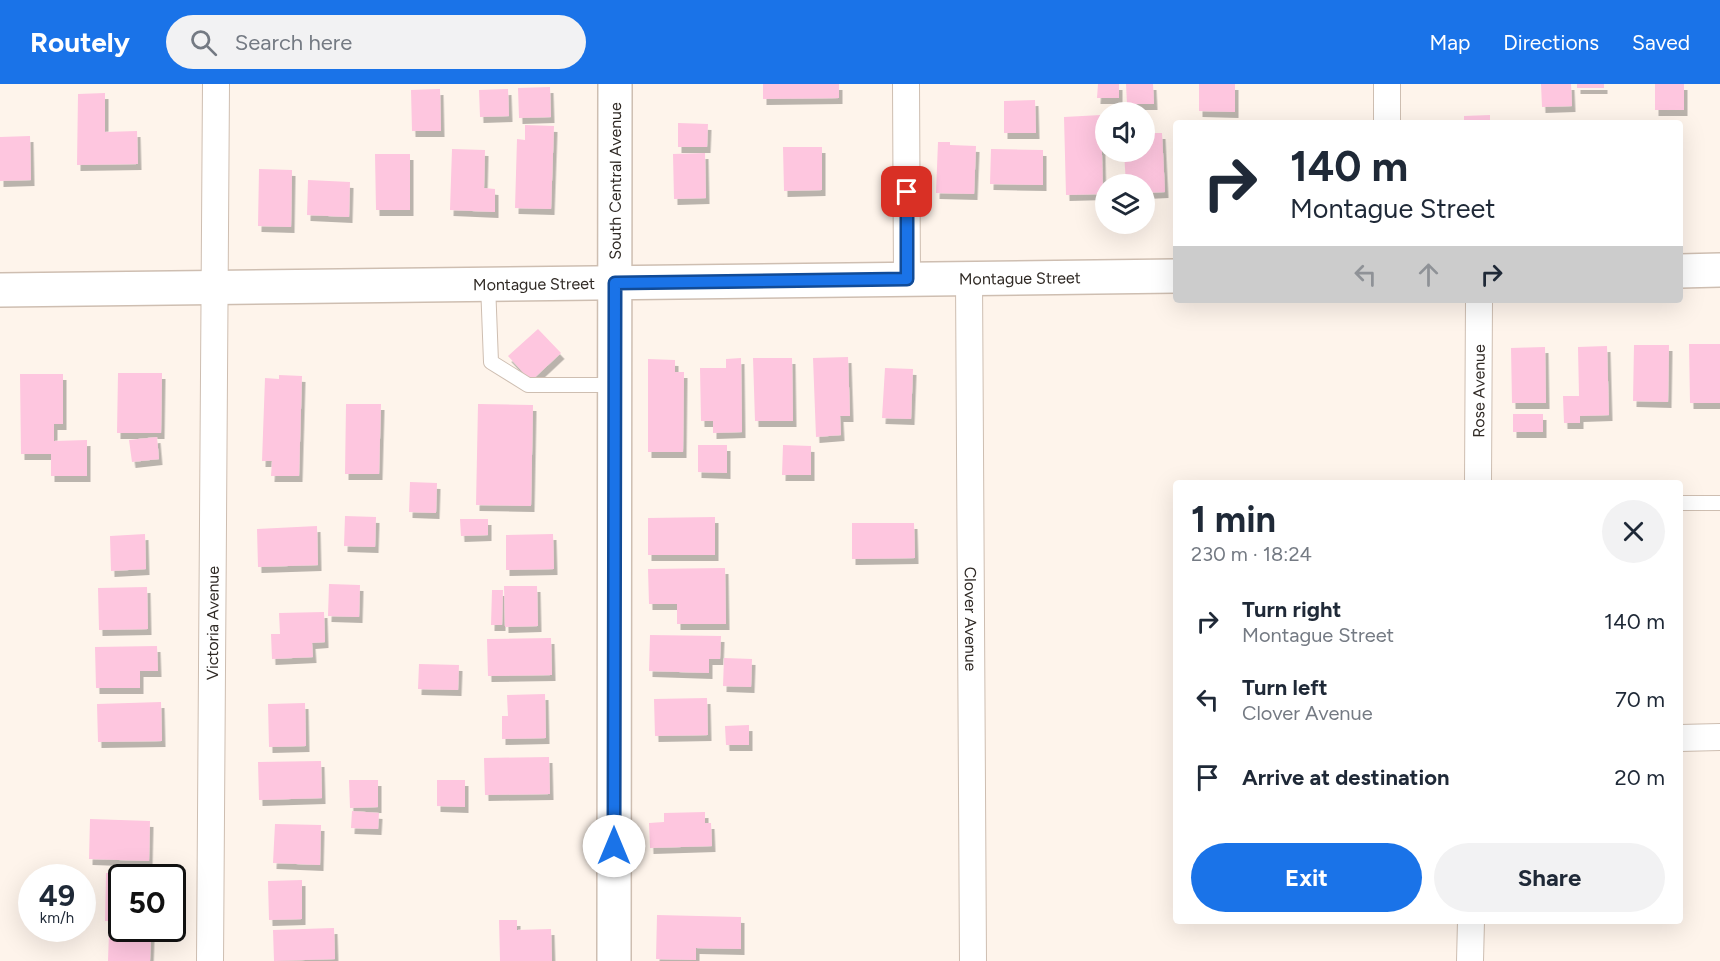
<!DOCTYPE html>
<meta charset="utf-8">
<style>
:root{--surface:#fff;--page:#f2f2f3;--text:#1f2937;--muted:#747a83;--accent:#1a73e8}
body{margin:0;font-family:Figtree,sans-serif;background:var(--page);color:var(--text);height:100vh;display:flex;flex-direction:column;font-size:22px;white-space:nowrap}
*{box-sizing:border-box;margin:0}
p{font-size:20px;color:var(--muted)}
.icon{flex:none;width:33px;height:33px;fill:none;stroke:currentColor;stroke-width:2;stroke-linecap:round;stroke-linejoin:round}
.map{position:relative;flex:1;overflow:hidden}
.side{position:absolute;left:1173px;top:396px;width:510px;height:444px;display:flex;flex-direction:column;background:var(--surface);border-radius:6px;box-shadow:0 6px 24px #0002}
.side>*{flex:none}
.hud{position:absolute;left:1173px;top:36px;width:510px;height:183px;border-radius:6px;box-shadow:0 6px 24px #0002;background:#fff;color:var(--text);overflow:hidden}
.controls{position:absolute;left:1095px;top:18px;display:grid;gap:12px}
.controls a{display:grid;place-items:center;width:60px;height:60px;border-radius:50%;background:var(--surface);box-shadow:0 6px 24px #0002;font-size:30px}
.speed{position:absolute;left:18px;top:780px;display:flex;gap:12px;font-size:30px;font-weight:700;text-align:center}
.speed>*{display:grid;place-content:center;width:78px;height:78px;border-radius:50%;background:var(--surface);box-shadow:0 6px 24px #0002;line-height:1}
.speed small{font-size:15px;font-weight:400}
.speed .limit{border:3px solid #111;border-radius:9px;background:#fff;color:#111}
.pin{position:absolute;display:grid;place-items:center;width:51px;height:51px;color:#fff;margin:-26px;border-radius:12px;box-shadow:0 3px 9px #0006}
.me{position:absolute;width:66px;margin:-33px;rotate:0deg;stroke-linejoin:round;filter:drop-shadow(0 0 4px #0008)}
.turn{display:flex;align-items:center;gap:21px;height:126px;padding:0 18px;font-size:27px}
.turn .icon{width:78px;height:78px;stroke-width:2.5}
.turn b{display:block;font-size:42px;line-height:51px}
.lanes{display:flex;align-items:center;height:57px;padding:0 18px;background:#0003;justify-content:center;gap:30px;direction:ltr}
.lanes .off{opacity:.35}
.round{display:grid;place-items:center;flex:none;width:63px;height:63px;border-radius:32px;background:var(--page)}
.overview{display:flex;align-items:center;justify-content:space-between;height:102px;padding:0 18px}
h1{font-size:36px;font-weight:700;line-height:45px}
.primary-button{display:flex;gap:12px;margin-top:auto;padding:12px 18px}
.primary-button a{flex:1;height:69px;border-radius:36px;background:var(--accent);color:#fff;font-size:24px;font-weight:700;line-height:69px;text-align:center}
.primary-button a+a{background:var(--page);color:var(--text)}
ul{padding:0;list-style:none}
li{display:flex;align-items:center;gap:18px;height:78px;padding:0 18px}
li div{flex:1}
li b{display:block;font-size:22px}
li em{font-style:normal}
header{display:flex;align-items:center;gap:36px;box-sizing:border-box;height:84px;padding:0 30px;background:var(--accent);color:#fff}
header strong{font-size:28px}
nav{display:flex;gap:33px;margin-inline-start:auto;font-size:21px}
.search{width:420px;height:54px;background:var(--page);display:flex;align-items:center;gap:15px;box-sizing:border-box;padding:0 21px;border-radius:33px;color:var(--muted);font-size:22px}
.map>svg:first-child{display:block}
.building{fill:#fec6df;filter:url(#shadow)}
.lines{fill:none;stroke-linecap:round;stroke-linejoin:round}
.lane-casing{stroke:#cebeb1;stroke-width:16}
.street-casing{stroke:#cebeb1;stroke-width:28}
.secondary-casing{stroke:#cebeb1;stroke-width:36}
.lane{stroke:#fff;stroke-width:14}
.street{stroke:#fff;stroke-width:26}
.secondary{stroke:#fff;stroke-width:33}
.route-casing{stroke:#114b97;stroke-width:15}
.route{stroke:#1a73e8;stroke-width:10}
.labels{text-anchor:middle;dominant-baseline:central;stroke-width:4.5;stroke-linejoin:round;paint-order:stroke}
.street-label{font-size:16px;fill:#2f2924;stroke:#fef4eb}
</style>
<header>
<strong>Routely</strong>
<div class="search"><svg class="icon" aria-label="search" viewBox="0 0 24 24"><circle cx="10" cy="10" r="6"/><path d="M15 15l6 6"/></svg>Search here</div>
<nav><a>Map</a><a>Directions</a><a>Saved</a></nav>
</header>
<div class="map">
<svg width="1720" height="877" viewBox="0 0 1720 877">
<defs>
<filter id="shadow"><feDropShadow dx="3.5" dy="6" stdDeviation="0" flood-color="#0004"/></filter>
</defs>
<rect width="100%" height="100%" fill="#fef4eb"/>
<path class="building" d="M763,0h76v14l-76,1z
M1098,0h21v14h-22z
M1126,0h27l1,20h-27z
M1199,0h36v28l-36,-1z
M1541,0h30l1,22 -30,1z
M1577,0h27v4h-27z
M1655,0h29v26h-29z
M550,3l1,30 -32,1 -1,-30z
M440,5l1,42h-29l-1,-41z
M508,5l1,27 -29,1 -1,-27z
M105,9v39l32,-1 1,33 -61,1 1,-71z
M1035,16l1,33h-32v-32z
M1101,31l2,79 -37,1 -2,-78z
M1490,31v8h-26v-7z
M678,39l30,1 -1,23h-29z
M525,41l29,1 -3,83 -36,-1 2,-69 8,1z
M1144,49h18l3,59 -21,1v-9h-18l-2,-32h20z
M30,52l1,44 -31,1v-44z
M938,58h12v3l26,1 -2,48 -38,-1z
M783,63h39v43l-38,1z
M452,65l33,1 -1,38 11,1v23l-45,-2z
M991,65l52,1v35l-53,-1z
M705,69l1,45 -32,1 -1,-45z
M375,70h35v56h-34z
M259,85l33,1 -1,57 -33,-1z
M308,96l42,2 -1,35 -42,-2z
M538,245l23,24 -30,28 -23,-25z
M1689,260h31v59h-30z
M1634,261h35l-1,57 -35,-1z
M1607,262l2,69 -29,1v7h-16l-1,-27h16l-1,-49z
M1545,263l1,56h-34l-1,-55z
M848,273l2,59h-10l1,19 -25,2 -3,-79z
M741,274l1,74 -29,1v-12h-12l-1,-53h26v-9z
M753,274h39l1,63h-38z
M648,275l27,1v12h9l-1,80h-35z
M885,284l28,1 -2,50 -29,-1z
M118,289h44l-1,60h-44z
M20,290h43v50h-9v17l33,-1v36h-36v-22h-30z
M279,291l23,1 -3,100h-28l1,-15h-10l3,-83 14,1z
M346,320h35l-2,70h-34z
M478,320l55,1 -2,101 -55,-1z
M1513,330h30v18h-30z
M157,353l2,22 -27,3 -3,-22z
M698,361h29v28l-29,-1z
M783,361l28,1v29h-29z
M410,398l27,1 -1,30 -27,-1z
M345,432l31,1 -1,30 -31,-1z
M715,433v38h-67v-37z
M460,435h28v16l-27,1z
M852,439h62l1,35 -63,1z
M317,442l1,39 -60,2 -1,-38z
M145,450l1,35 -35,2 -1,-35z
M553,450l1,35 -48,1v-35z
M725,484l1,56h-49v-20h-28l-1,-35z
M329,500l31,1 -1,32 -31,-1z
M504,502h33l1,40 -33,1z
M147,503l1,42 -49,1 -1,-42z
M492,506h11l-1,35h-11z
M324,528l1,30 -13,1 1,14 -41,2 -1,-25h9l-1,-21z
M650,551l71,1 -1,23h-11v14l-60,-2z
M551,554l1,37 -64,1 -1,-37z
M157,562l1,25h-18v17h-44l-1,-41z
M724,574l28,1 -1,28 -28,-1z
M419,580l40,1 -1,25 -40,-1z
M545,610l1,44 -44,1v-23h6l-1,-21z
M707,614l1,37 -53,1 -1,-37z
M161,618l1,39 -64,1 -1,-38z
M305,619l1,43 -37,1 -1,-43z
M749,641v20h-23l-1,-19z
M549,673l1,37 -65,1 -1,-37z
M321,677l1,37 -63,2 -1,-38z
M349,696h29v27l-28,1z
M437,696h28v27l-28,-1z
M352,727l27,2 -1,16 -27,-1z
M705,728v11h6l1,23 -62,2 -1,-25 15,-1v-9z
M90,735l60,2 -1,40 -60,-2z
M275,740l46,1 -1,40 -47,-2z
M106,789l47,1v4h-31v44l-17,-1z
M302,796v39l-33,1 -1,-39z
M657,831l84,2v32l-45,-1v12l-40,-1z
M499,836h18v10l34,-1 1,32h-52z
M334,844l1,31 -61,2 -1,-31z
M109,848l42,1 -1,28h-42z"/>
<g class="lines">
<g class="lane-casing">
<path id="lane" d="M488,200l3,78 37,23h87
M1680,419h40"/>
</g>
<g class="street-casing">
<g id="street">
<path d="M906,0l1,195"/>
<path d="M1387,0v39"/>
<path id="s1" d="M969,195l4,682"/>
<path id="s2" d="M1478,399l1,-183"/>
<path d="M1680,654l40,-1"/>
<path id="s3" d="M210,877l6,-877"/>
<path d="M1470,877l1,-40"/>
</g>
</g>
<g class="secondary-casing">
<g id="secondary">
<path d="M1680,187l40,-1"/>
<path id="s4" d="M0,206l1176,-14"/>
<path id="s5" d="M614,877l1,-877"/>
</g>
</g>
<use href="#lane" class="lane"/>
<use href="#street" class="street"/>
<use href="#secondary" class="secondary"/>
</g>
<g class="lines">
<g class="route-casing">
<path id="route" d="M614,762l1,-563 292,-4v-87"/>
</g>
<use href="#route" class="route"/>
</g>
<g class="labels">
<g class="street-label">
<text stroke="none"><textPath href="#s5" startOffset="780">South Central Avenue</textPath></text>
<text stroke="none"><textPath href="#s4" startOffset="1020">Montague Street</textPath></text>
<text stroke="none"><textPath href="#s4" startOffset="534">Montague Street</textPath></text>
<text stroke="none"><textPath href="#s2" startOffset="92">Rose Avenue</textPath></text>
<text stroke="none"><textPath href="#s1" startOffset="340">Clover Avenue</textPath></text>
<text stroke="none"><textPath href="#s3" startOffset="338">Victoria Avenue</textPath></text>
</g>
</g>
</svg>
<div class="controls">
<a><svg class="icon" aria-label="sound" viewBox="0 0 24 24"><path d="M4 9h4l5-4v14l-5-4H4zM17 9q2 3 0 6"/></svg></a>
<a><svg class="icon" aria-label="layers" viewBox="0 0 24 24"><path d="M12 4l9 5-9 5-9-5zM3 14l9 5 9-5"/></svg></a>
</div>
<div class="speed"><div>49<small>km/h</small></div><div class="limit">50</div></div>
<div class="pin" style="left:907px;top:108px;background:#d93025"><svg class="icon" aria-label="arrive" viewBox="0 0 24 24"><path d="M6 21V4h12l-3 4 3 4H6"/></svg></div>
<svg class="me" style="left:614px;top:762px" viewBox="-20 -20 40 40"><circle r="19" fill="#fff"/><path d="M0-13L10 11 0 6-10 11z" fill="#1a73e8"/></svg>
<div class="hud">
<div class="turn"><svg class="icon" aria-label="right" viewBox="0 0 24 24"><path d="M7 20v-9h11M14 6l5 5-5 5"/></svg><div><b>140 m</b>Montague Street</div></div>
<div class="lanes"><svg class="icon off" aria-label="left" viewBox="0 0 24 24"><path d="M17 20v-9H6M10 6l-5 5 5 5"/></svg><svg class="icon off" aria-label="ahead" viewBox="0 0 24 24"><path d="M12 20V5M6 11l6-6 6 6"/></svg><svg class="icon" aria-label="right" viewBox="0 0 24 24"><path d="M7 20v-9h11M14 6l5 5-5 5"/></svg></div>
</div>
<section class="side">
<div class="overview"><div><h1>1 min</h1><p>230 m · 18:24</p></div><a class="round"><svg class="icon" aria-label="close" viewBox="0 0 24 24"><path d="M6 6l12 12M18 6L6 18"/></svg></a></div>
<ul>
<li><svg class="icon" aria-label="right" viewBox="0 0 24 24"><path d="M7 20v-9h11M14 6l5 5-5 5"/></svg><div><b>Turn right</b><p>Montague Street</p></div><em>140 m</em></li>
<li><svg class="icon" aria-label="left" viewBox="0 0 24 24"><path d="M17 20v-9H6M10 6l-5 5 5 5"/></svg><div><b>Turn left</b><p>Clover Avenue</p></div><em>70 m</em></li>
<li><svg class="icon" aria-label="arrive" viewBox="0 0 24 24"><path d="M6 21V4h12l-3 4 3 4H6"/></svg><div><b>Arrive at destination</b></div><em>20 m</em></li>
</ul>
<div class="primary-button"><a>Exit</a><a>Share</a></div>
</section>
</div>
